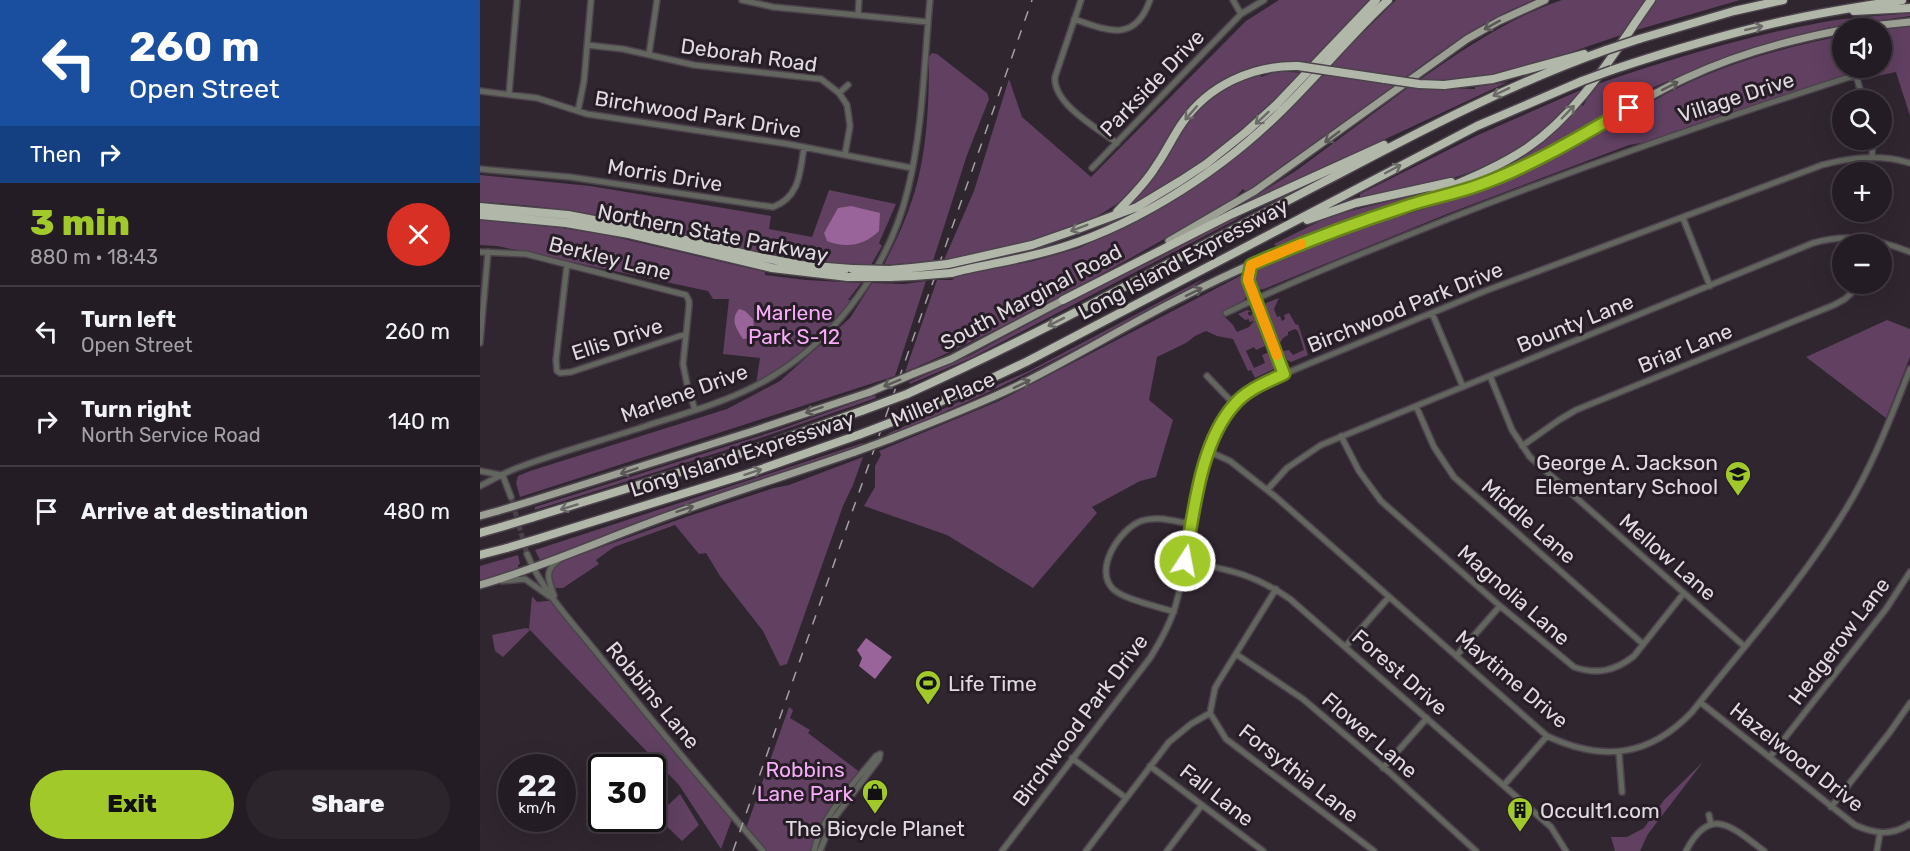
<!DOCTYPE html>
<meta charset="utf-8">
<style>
:root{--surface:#241c24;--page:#2c252c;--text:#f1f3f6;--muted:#a3a1a6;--line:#413a41;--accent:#a1c92a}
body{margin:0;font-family:Rubik,sans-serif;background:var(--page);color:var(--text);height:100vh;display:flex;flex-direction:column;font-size:22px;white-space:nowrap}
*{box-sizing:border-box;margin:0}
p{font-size:20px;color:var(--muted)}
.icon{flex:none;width:33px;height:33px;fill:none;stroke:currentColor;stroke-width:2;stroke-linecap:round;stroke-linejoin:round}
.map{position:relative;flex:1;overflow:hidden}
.side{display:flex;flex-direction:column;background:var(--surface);width:480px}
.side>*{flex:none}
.guide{background:#1a4fa0;color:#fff;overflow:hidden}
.tools{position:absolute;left:1352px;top:18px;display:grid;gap:12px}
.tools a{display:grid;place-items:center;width:60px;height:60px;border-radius:50%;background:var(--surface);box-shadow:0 6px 24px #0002,0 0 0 2px var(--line);font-size:30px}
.speed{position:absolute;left:18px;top:754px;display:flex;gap:12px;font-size:30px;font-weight:700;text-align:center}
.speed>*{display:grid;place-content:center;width:78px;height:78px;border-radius:50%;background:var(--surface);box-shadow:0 6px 24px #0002,0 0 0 2px var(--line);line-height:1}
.speed small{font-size:15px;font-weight:400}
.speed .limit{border:3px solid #111;border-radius:9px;background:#fff;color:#111}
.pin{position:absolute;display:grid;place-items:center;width:51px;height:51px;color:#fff;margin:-26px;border-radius:12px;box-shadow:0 3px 9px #0006}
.me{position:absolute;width:66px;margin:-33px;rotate:11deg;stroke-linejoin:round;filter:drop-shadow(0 0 4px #0008)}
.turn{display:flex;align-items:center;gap:21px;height:126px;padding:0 30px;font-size:27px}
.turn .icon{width:78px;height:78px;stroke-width:2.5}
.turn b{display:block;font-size:42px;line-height:51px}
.then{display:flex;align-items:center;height:57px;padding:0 30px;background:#0003;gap:12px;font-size:22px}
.round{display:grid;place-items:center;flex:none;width:63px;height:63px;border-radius:32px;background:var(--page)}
.head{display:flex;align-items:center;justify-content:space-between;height:102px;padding:0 30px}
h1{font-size:36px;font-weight:800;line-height:45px;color:var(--accent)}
.action{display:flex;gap:12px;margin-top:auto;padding:12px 30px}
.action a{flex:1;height:69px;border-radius:36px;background:var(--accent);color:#111;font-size:24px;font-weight:800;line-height:69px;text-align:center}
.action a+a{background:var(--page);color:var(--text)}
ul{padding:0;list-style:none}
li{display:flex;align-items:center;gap:18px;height:90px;padding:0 30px;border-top:2px solid var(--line)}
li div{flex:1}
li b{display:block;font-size:22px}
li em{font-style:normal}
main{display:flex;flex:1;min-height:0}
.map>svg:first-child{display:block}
.green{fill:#614061}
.water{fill:#996499}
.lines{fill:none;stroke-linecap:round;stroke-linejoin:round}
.minor-tunnel{stroke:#4b414b;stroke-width:5;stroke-dasharray:5 2.5;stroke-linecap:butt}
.minor-casing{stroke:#4c434c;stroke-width:8}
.major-casing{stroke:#4c434c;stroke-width:10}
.highway-casing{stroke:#4c434c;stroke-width:11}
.minor{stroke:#63655f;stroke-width:5}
.major{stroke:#9ca094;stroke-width:7}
.highway{stroke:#b2b8a9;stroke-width:8}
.rail{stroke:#a69ea6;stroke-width:1.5;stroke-dasharray:10 10;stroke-linecap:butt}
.major-bridge-casing{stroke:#4c434c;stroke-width:10;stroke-linecap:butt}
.highway-bridge-casing{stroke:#4c434c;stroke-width:11;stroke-linecap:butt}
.major-bridge{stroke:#9ca094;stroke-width:7}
.highway-bridge{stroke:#b2b8a9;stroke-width:8}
.oneway{stroke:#5b5858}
.oneway2{stroke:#6c6a68}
.route-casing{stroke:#69831b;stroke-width:15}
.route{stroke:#a1c92a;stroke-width:10}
.slow{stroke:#f59e0b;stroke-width:10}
.labels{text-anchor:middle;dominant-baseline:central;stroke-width:6;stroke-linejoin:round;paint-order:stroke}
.street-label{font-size:21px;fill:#e1dbe1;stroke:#261d26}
.park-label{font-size:21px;fill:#f7adf8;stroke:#261d26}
.poi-label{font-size:21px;fill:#e1dbe1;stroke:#261d26;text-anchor:start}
</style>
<main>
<section class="side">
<div class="guide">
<div class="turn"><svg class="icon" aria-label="left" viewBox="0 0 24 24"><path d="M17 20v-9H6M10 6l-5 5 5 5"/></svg><div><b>260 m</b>Open Street</div></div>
<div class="then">Then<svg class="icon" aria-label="right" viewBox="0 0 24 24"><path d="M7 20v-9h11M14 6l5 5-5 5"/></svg></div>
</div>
<div class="head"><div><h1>3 min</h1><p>880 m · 18:43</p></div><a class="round" style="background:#d93025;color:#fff"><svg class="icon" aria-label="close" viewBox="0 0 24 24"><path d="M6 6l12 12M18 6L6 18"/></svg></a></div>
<ul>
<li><svg class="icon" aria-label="left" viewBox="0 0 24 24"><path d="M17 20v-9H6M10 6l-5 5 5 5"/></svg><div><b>Turn left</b><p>Open Street</p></div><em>260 m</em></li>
<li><svg class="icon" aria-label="right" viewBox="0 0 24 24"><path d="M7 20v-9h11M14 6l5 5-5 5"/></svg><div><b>Turn right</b><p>North Service Road</p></div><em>140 m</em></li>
<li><svg class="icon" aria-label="arrive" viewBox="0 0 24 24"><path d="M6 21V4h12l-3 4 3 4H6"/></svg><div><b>Arrive at destination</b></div><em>480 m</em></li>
</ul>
<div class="action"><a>Exit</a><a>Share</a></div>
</section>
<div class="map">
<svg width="1430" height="851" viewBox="0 0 1430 851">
<rect width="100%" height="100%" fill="#302630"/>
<path class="green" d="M799,0h92l-61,64c-36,-3 -75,3 -103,28 -5,4 -9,12 -13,18 -11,15 -22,30 -32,45 -10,14 -21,30 -35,41 -45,38 -126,57 -183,64l30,-69 35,-112 13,38 69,60 155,-156z
M916,0h138c-49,19 -89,48 -131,79l-75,-12z
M1082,0h85l-23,34 -100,34 -39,9 -38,5 -29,-1c46,-32 91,-63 144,-81z
M1175,0h85l-107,31z
M1430,13v3l-84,12 -95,27 -77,32 -105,62 -28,15 -44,17v-2c45,-22 69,-37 104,-74l2,1 12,-21c75,-26 151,-49 229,-63 28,-5 57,-6 86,-9z
M1430,26v90l-14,-44 -34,7 -2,-11h21v-39z
M1362,36v32h12l2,7 -193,64 -34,6 -182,69 -183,75 -6,1 -3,-1 -5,-14 2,-4c22,-13 47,-22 71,-30 59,-21 120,-36 178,-58 66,-26 124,-71 189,-101 48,-22 100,-36 152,-46z
M452,53l5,1 50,39 2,6 -22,56 -34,106 -49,4c8,-17 17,-34 23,-51 20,-49 22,-105 22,-157z
M797,71l26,2c-42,40 -82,79 -132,109 -13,8 -27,19 -41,22 10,-12 21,-23 29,-36 31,-49 41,-76 101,-94l1,3z
M845,75l72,10 -114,84 -37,23 -3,-3 -10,11c-107,61 -215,123 -328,172l32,-92h15l4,-4 78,-15 45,-13 58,-27 41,-23 46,-32 33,-26 64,-64z
M1028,82l-275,128 64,-40 112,-83 66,2v-2z
M1103,89c-7,9 -13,15 -19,25 -6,9 -20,17 -28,23 -55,40 -107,48 -172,61h-4v-4l118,-59z
M0,175l110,11 181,30 -2,13 43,8 17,-47 67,14 -17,39 3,3 -11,19c-26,0 -52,0 -77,-4 -47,-8 -92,-22 -138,-33 -58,-14 -117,-23 -176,-26z
M934,195h2l-140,51 -2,-2 56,-28z
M761,217l-270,141 -61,26 -1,-2 62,-27 133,-72 50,-23 79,-41z
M0,219l57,5 74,12 154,36v3l41,5 55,3 -13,17 6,1 -42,45 -56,38 4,-26 -37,-4 6,-55h-16l-5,-8 -211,-45 -17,-1z
M764,274l-2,6 5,17 -14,12 -10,6 10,10 4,7 12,-5 5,-6 -5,1v-3l-4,1 -7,-6 9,-4 5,2h-4v2l2,2 3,-3 12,33 -9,4 -2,-3 -8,4 8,17 11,-5 -3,-8 7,-3 6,15 -1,2 -19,9 -4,-8 -3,1 -15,-32 -16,-3 -11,-5 -11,5 -9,7 -29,14 -8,43 24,20 -17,57 -16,4 -48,26 5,6 -64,75 -86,-53 -83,-29 11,-19v-21l6,-11 -2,-4 120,-50z
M725,278l-17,12c-99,52 -195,105 -300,145l1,-2 140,-62z
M446,281l-31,95 -375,121 -4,-14 2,-7 12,-5 197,-62 53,-28 70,-63 22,-35 32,1z
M799,298l-5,11 3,8 3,-1 2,5 3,-2 -1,-4 5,-2 7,12 2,-1 10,31 -17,7 -4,-2 -4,-9 6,-1 4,5 11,-5 -6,-19 -3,-2 -7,3v3l-5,3 -3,5 -15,-37 1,-3z
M1407,320l23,9v28l-24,61 -80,-61z
M395,395l1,3 -153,53 -188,59v-3l246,-78z
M383,443l-1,3 -173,59 -149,55 -5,-10z
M383,457l-10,28 -10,21 -56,158 -7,2 -17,-35 -43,-55 -14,-23 -7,1 -24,-29 -61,22 -18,13 3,4 -36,24h-8l-2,-3 -3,-14 9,-9 127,-45 88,-29 15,-3z
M38,555l2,9 -2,1v3l-38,13v-15z
M52,596l5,6 18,-2 178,216 -12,33 -42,-64 -149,-155 -27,27 -8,-6 -3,-16 34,-7 3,1z
M309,707l4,3 -3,8 20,12 -2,3 53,40 -43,58 -6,20h-49l-18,-20z
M1223,762l-55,72 -8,17h-25l-4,-14h16l17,-9 20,-28z
M200,794l19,31 -17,16 -26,-25z"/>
<path class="water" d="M371,206l29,7 -1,18c-14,14 -33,18 -52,10l-3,-8 14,-25z
M259,309l6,2 8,8 1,11 -4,8 -7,1c-7,-11 -13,-19 -4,-30z
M386,638l26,19 -17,22 -16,-13 3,-8 -5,-8z"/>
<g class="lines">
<path class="minor-tunnel" d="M31,497l16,57"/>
<g class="minor-casing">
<path id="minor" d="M262,0l31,7 155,15
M601,0l-26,77c-2,27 42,51 62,66
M753,0l8,14
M378,15l1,-15
M594,19c34,12 61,24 76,-19
M107,45l36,4 71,16 127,14 18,14 8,12 3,21 -5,28
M169,54l8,-54
M1374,68l9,32
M0,91l57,7 50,16 201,30 124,24
M359,93l9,-8
M29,94l8,-94
M98,111l6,-30 7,-81
M1392,157l1,-17
M612,168l149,-154 23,-14
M0,169l90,8 203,30c27,-10 27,-35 31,-60
M1203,218l27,68
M0,252l46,2 160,41 3,6v5l-6,58 4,20 8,26
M87,264l-11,96 1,11 3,2 11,-1 115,-38
M771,265l-3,15 36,94
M746,313c73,-35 147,-64 222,-94 135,-53 270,-100 408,-144
M952,313l31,74
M0,343l8,-91
M727,376l27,28
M1010,376l22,54 18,27 214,189
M936,406l18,41 20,30 189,167
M861,436l18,35 22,30 119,105 74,61c23,8 41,4 60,-11l50,-63
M1042,446l37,-26 17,-10 258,-105 11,-6 16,-15
M728,451l22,10 46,36 271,239c56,26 102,21 145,-24 52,-66 110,-130 154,-203 27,-44 45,-92 64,-140
M0,471l21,4
M23,476l8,21
M0,486c12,-6 24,-13 37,-18 42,-16 87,-28 129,-42 43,-14 88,-26 127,-50 66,-41 117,-111 135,-187 15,-61 16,-126 22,-189
M787,490l20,-22 34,-23 492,-202c35,-10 64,-4 97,9
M47,554c16,39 48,71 74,104 53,65 107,130 162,193
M705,561c44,9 67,12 105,38l261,228 15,24
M22,581l23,-2 24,17
M796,589l-57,92 -4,7 -5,25 16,26 148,112
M74,596c-5,-16 -11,-25 5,-36
M694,612c-17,-6 -49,-12 -61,-23 -20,-20 7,-60 28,-68 16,-6 35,1 51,3
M866,646l43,-49
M756,654l67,45 86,73 87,79
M977,655l43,-49
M1220,702l155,123c20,9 36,11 55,-1
M1139,753l3,39
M1290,757l116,-148 24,-37
M592,758l54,40
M670,766l113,85
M903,768l44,-50
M1024,785l43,-49
M1351,807l59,-75 20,-29
M1229,815l2,9
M334,851c6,-33 41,-69 62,-95l4,-2
M340,851l12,-30 47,-62 1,-5
M522,851l148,-193c12,-19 22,-37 27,-58 17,-59 15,-148 57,-196 13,-14 33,-22 50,-30l201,-83 337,-126c30,-8 58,-11 88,-2
M606,851l83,-109 22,-18 19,-11
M687,851l35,-46
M1206,851c24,-46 45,-25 78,0
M1397,851l3,-18"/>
</g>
<g class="major-casing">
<path id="major" d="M1372,28l58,-6
M943,202c46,-12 89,-29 131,-51 45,-23 86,-52 132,-73 49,-23 103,-38 156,-48
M689,241l86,-50 212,-152 32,-18 46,-21
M433,374l38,-15 114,-60
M410,439c44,-17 88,-34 131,-55 50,-25 98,-54 148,-80 77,-40 158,-74 240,-99
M48,502l225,-71 117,-39
M0,516l18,-5
M0,585c66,-19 128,-48 193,-71 60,-22 122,-41 182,-62"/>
</g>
<g class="highway-casing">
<path id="highway" d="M1374,11l56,-3
M1159,39l95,-28 49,-11
M1132,70c57,-19 114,-36 172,-49 39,-9 79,-15 118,-21
M851,71l54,8
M964,85l49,-6 91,-25
M927,206c40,-19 84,-34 120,-58 54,-37 87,-96 124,-148
M0,207l88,8 57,11 129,30 47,9 51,4
M637,212c14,-15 29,-29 39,-46 10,-14 17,-30 27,-44 26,-37 70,-57 115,-56
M0,215l86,8 63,11 143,34 76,9
M827,220l49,-17 95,-21
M468,264l84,-19 46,-16 59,-22 43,-26 26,-17 40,-32 30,-27 100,-105
M409,270l23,-2
M471,273c32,-8 66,-13 98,-22 78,-21 163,-74 222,-130 41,-38 76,-83 117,-121
M410,277l24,-1
M583,300l169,-86 152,-69
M427,394c147,-66 288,-146 432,-220 87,-46 174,-91 267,-124
M420,419l67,-29 59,-28 451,-236 105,-45
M51,518l215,-66 118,-42
M0,533l21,-6
M57,539l216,-67 108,-38
M0,555l27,-7"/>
</g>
<use href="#minor" class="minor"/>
<use href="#major" class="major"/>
<use href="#highway" class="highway"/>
<path class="rail" d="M253,851l299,-851"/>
<g class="major-bridge-casing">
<path id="major-bridge" d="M390,392l43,-18
M375,452l35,-13
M18,511l30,-9"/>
</g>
<g class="highway-bridge-casing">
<path id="highway-bridge" d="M1126,50l33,-11
M818,66l33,5
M905,79l34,5 25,1
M1102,81l30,-11
M432,268l36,-4
M372,269l37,1
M434,276l37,-3
M368,277h42
M384,410l43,-16
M381,434l39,-15
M21,527l30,-9
M27,548l30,-9"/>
</g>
<use href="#major-bridge" class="major-bridge"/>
<use href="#highway-bridge" class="highway-bridge"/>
</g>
<defs><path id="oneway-shaft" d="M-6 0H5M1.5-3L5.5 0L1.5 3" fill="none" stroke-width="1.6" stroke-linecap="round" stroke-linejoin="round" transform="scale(1.5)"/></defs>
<g class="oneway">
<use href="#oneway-shaft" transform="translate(1012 25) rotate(151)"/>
<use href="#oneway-shaft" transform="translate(1190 86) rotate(-27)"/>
<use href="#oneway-shaft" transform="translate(852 137) rotate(143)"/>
<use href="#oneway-shaft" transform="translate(714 292) rotate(-26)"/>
<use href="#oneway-shaft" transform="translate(412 383) rotate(158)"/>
<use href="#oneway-shaft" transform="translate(542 384) rotate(-26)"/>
<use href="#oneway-shaft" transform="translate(334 410) rotate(161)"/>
<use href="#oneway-shaft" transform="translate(149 471) rotate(162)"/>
<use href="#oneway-shaft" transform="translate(205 509) rotate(-18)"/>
</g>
<g class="oneway2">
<use href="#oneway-shaft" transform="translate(1274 28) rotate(-13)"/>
<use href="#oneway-shaft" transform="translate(1021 92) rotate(154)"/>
<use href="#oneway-shaft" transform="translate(1088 112) rotate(-46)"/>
<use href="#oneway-shaft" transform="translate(711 113) rotate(131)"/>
<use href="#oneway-shaft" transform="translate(782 118) rotate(137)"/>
<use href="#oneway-shaft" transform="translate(913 169) rotate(-28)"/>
<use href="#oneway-shaft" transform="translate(599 228) rotate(159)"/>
<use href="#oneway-shaft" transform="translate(576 322) rotate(153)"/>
<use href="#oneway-shaft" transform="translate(273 472) rotate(-18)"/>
<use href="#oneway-shaft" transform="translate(89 507) rotate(163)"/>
</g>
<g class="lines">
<g class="route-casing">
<path id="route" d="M705,561c9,-49 15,-118 49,-156 12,-15 33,-23 50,-31l-36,-94 3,-15c50,-22 101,-41 153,-58 25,-9 51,-13 75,-22 53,-19 102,-49 150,-77"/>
</g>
<use href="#route" class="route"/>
<path class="slow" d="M797,355l-29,-75 3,-15 50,-21"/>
</g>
<defs>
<g id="school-pin" transform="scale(1.35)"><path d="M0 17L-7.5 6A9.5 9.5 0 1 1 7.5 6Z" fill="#a1c92a" stroke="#261d26"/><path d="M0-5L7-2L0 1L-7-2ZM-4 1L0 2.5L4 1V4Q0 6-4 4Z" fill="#111"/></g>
<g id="stadium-pin" transform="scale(1.35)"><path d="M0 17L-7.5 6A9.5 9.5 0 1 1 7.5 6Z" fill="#a1c92a" stroke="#261d26"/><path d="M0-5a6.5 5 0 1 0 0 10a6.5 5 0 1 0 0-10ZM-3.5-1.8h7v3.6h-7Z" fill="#111"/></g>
<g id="shop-pin" transform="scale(1.35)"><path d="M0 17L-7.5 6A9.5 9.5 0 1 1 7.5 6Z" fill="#a1c92a" stroke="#261d26"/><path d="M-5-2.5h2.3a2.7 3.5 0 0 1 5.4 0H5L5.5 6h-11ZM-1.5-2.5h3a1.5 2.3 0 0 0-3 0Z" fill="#111"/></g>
<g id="building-pin" transform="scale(1.35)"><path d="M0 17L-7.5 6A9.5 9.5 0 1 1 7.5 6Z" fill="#a1c92a" stroke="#261d26"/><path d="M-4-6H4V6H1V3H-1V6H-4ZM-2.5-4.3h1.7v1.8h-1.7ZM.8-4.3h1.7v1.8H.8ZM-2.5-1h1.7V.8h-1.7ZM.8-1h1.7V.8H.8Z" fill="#111"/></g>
</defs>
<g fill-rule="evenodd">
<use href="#school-pin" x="1258" y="474"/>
<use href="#stadium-pin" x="448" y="683"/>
<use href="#shop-pin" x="395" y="792"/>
<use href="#building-pin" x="1040" y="810"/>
</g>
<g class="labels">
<g class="street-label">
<text transform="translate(269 55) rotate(8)">Deborah Road</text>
<text transform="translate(672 83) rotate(-46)">Parkside Drive</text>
<text transform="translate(1256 97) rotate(-18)">Village Drive</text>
<text transform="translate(218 114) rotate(9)">Birchwood Park Drive</text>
<text transform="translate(185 175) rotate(9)">Morris Drive</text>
<text transform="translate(233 233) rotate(11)">Northern State Parkway</text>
<text transform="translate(130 258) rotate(14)">Berkley Lane</text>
<text transform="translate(703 259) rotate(-28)">Long Island Expressway</text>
<text transform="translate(551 297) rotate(-28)">South Marginal Road</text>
<text transform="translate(925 307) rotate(-22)">Birchwood Park Drive</text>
<text transform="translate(1095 323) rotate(-22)">Bounty Lane</text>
<text transform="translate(137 339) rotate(-18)">Ellis Drive</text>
<text transform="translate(1205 348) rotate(-22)">Briar Lane</text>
<text transform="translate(204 393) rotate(-20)">Marlene Drive</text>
<text transform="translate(463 399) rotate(-23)">Miller Place</text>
<text transform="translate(262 454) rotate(-18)">Long Island Expressway</text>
<text transform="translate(1049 521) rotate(41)">Middle Lane</text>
<text transform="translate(1188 557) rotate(41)">Mellow Lane</text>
<text transform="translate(1034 595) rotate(41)">Magnolia Lane</text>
<text transform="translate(1359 641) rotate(-53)">Hedgerow Lane</text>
<text transform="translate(920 672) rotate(41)">Forest Drive</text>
<text transform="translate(1032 679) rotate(40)">Maytime Drive</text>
<text transform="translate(173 695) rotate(50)">Robbins Lane</text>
<text transform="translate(600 720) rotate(-53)">Birchwood Park Drive</text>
<text transform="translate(890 735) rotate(41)">Flower Lane</text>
<text transform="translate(1317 757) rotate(38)">Hazelwood Drive</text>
<text transform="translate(819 773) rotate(38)">Forsythia Lane</text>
<text transform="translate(737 795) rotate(38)">Fall Lane</text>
</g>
<g class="park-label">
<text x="314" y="312">Marlene<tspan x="314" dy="24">Park S-12</tspan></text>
<text x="325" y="769">Robbins<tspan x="325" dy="24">Lane Park</tspan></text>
</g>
<g class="poi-label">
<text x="1238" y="462" text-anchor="end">George A. Jackson<tspan x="1238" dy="24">Elementary School</tspan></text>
<text x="468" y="683">Life Time</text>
<text x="1060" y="810">Occult1.com</text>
<text x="395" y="828" text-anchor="middle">The Bicycle Planet</text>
</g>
</g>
</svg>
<div class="tools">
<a><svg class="icon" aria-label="sound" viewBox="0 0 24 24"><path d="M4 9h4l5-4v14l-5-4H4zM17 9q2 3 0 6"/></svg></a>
<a><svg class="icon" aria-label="search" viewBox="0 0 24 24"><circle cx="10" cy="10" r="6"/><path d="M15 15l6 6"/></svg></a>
<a>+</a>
<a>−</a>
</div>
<div class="speed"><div>22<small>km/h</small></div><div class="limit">30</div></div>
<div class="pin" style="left:1149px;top:108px;background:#d93025"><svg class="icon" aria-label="arrive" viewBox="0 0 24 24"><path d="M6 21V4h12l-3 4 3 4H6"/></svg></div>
<svg class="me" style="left:705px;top:561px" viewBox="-20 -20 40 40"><circle r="17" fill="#a1c92a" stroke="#fff" stroke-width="3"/><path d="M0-11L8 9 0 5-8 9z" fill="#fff"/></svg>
</div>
</main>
